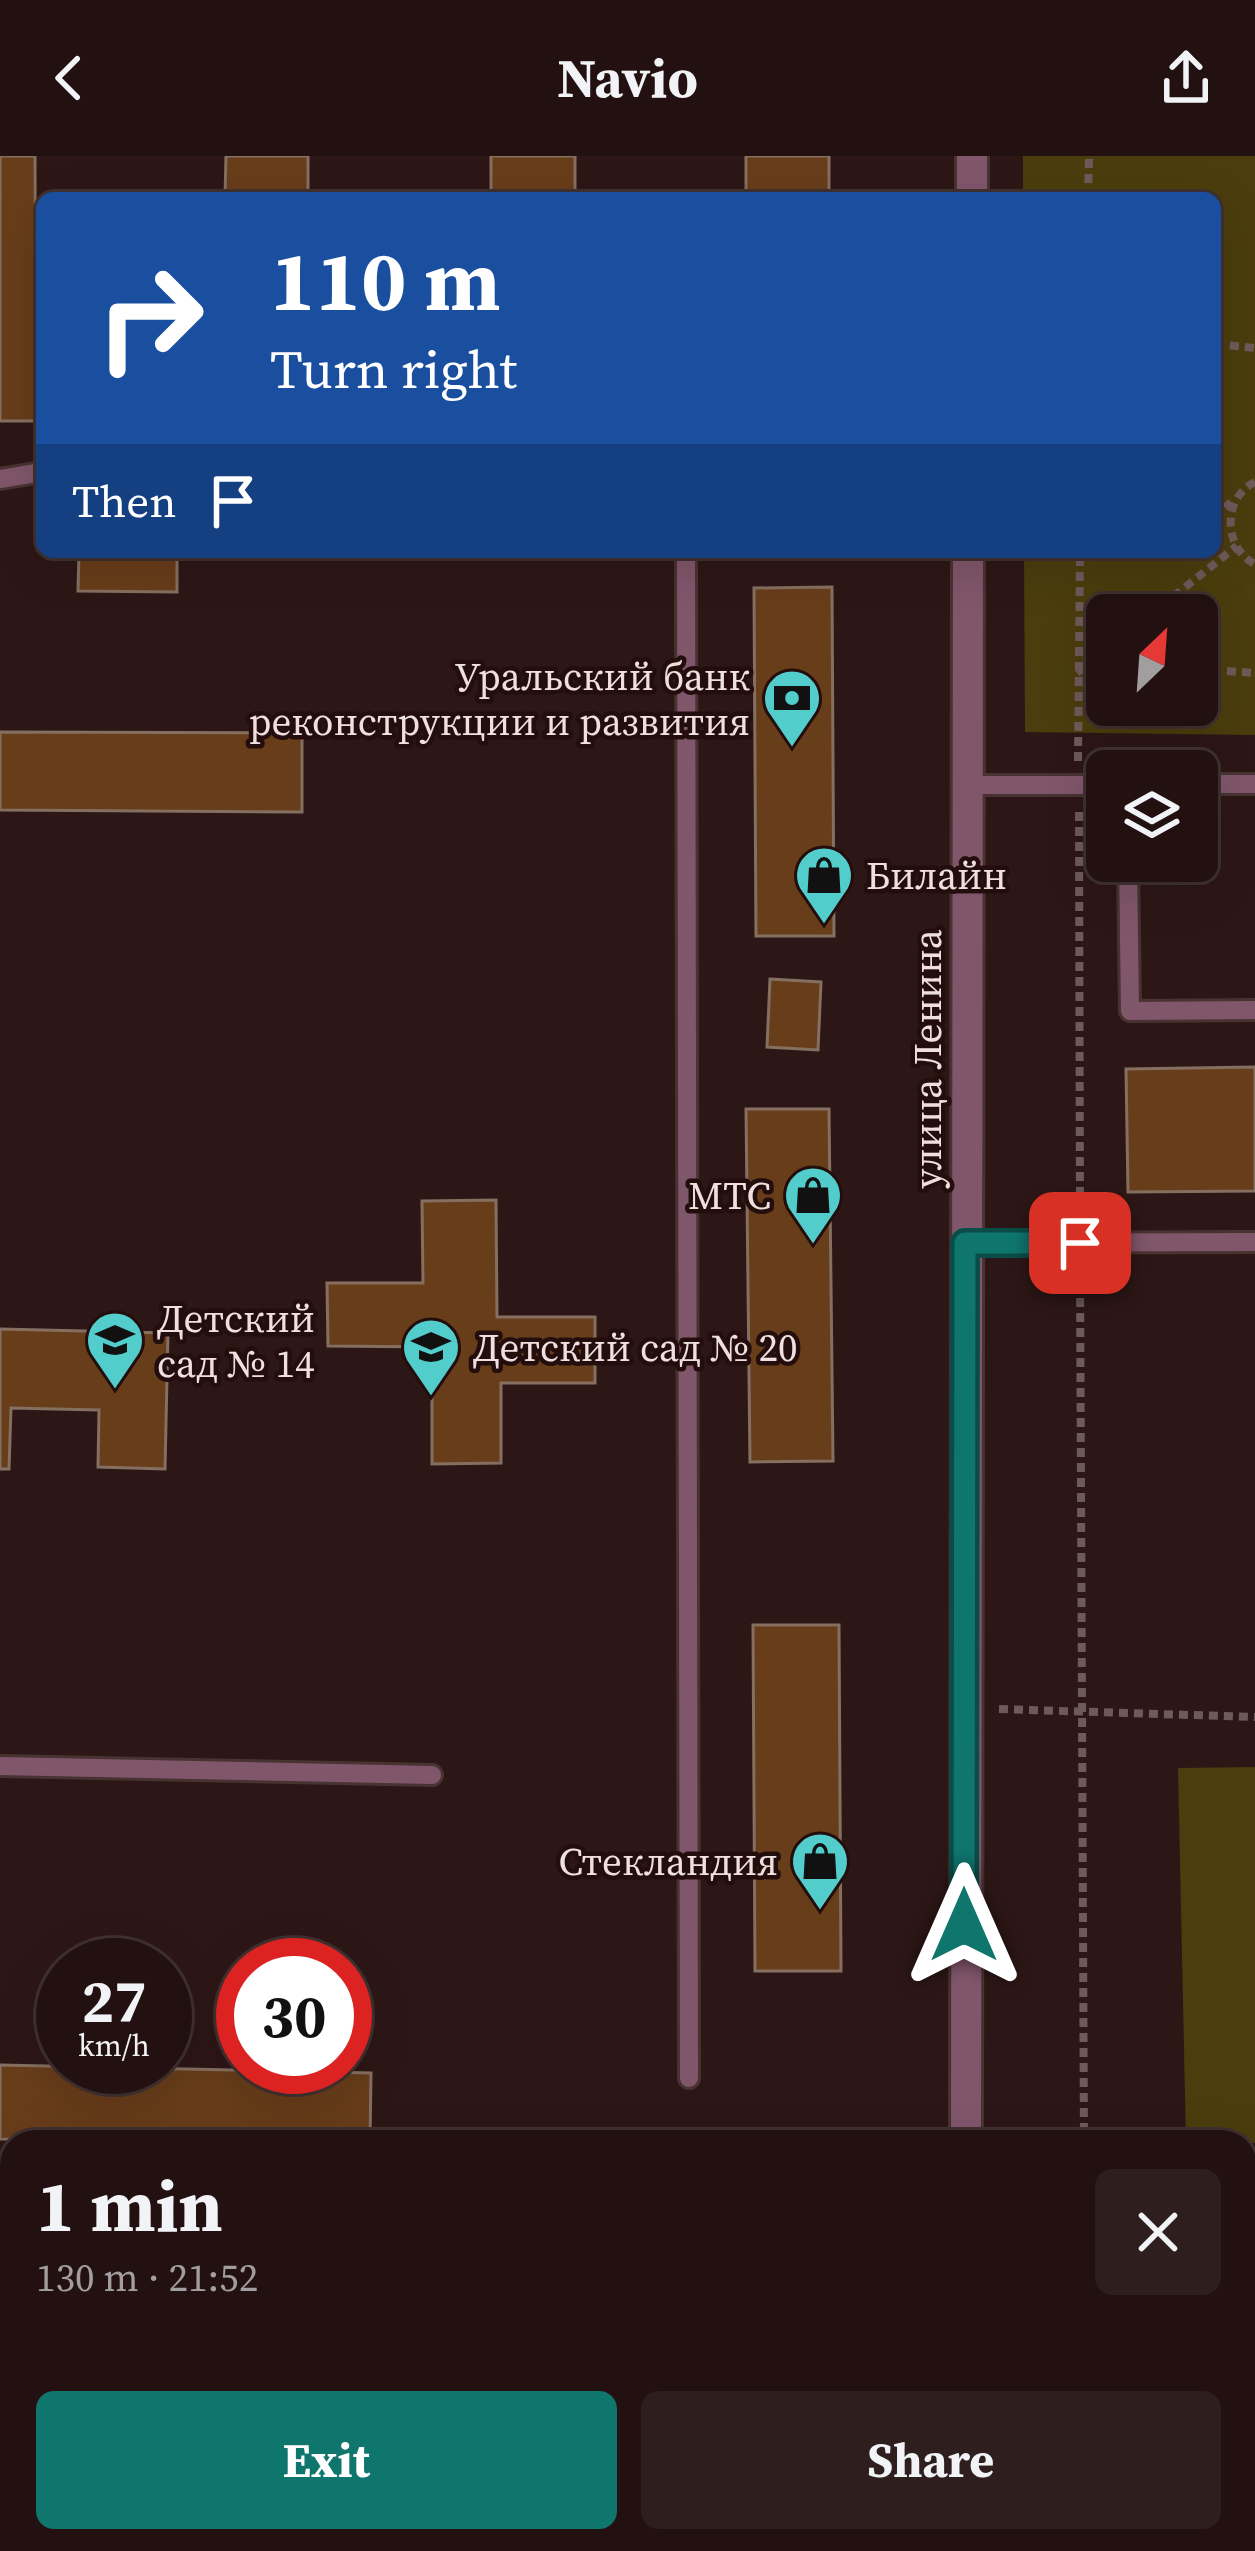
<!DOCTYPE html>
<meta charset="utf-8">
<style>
:root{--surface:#221110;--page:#2e1f1e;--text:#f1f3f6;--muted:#a29d9f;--line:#3f3130;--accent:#0f766e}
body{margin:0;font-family:"Source Serif 4",serif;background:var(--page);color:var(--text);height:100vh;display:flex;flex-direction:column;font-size:45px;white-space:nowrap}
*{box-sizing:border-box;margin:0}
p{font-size:39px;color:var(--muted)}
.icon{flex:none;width:66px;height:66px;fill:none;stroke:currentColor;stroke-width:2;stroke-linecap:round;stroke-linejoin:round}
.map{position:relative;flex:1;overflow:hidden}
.side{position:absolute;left:0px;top:1974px;width:1257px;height:423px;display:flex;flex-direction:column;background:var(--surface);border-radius:36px 36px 0 0;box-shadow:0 12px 48px #0002,0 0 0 3px var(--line)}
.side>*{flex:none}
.hud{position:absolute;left:36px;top:36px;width:1185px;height:366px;border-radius:18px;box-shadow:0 12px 48px #0002,0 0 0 3px var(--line);background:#1a4fa0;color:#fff;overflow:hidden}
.needle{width:78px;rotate:25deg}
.fabs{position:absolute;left:1086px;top:438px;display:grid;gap:24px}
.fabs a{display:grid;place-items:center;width:132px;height:132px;border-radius:18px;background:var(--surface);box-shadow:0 12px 48px #0002,0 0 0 3px var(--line);font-size:60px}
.speed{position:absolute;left:36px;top:1782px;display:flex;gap:24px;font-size:60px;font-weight:700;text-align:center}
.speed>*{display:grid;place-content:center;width:156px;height:156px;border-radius:50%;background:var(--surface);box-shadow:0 12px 48px #0002,0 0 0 3px var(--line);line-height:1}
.speed small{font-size:30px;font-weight:400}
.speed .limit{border:18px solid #d22;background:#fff;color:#111}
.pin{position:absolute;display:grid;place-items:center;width:102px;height:102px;color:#fff;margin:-51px;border-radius:24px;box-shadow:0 6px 18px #0006}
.me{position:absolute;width:132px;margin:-66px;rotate:0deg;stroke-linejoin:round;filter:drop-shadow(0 0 9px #0008)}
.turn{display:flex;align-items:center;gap:42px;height:252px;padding:0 36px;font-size:54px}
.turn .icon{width:156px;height:156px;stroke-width:2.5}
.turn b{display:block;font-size:84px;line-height:102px}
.then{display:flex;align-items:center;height:114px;padding:0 36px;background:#0003;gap:24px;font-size:45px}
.round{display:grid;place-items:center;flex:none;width:126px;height:126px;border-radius:18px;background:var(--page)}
.summary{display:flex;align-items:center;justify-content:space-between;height:204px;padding:0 36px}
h1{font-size:72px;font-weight:700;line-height:90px}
.cta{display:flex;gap:24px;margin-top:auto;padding:24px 36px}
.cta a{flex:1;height:138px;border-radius:18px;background:var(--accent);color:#fff;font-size:48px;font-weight:700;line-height:138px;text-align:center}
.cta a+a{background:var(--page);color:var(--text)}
header{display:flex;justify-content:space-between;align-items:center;height:156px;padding:0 36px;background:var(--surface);font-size:54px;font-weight:700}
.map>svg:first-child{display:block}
.green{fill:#4b3d0d;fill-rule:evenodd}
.building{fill:#683d1a;stroke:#856f60;stroke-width:3}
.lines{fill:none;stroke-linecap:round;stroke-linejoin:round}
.lane-casing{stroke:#483332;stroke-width:24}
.street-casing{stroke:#483332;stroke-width:36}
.secondary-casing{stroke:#483332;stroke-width:36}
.path{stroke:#6e5a59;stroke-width:8;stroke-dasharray:9 6;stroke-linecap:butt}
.lane{stroke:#80566b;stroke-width:18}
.street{stroke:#80566b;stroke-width:30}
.secondary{stroke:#b77698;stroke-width:30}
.route-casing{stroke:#0a4d48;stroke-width:30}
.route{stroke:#0f766e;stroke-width:21}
.labels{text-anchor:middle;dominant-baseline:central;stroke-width:9;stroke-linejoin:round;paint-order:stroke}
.poi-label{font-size:39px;fill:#efdfde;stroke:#230e0d;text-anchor:end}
.street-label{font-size:39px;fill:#efdfde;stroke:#230e0d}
</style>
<header><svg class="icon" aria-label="back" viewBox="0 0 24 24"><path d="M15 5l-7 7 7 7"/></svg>Navio<svg class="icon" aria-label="share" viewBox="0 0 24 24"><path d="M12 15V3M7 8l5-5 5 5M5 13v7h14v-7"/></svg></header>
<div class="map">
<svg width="1255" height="2395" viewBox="0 0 1255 2395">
<rect width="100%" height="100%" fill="#2d1716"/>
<path class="green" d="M1023,0h232v579l-230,-3 -1,-180h191v-354h-192zM1107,459h90v90h-90z
M1255,1611v376l-69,-1 -8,-374z"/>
<path class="building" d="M0,0h35l1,265h-36z
M226,0h82v42h-83z
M491,0h84v42h-84z
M746,0h83v42h-83z
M79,396h98v40l-99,-1z
M832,431l2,349h-78l-2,-348z
M0,576l302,1v79l-302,-2z
M770,823l51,3 -3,68 -51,-3z
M1255,911v124l-127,1 -2,-123z
M746,953h83l4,352 -83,1z
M496,1044l1,117h98v66h-94v80l-69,1v-117l-104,-1 -1,-63h96l-1,-82z
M0,1173l168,4 -3,136 -67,-2 1,-57 -88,-2 -2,61h-9z
M753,1469h86l2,346h-86z
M0,1909l371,8 -1,69 -370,-3z
M0,2248h12v77h-12z
M757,2385h82v10h-82z
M1106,2385h74v10h-74z"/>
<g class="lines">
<g class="lane-casing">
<path id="lane" d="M0,323l42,-7
M686,396l3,1526
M1197,628h58
M967,629h140
M1128,705l2,150 125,-1
M965,1087l290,-1
M0,1610l432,9
M0,2370h12
M633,2385l41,2 3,8"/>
</g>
<g class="street-casing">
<path id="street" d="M972,42v-42
M966,1986l2,-1590
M968,2385v10"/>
</g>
<g class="secondary-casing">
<path id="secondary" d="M0,2136h12
M1245,2159l10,1"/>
</g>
<path class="path" d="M1088,42l1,-42
M1215,188l40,4
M1255,326c-33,16 -32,66 0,82
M1215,335l16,17
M1150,459l87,-69
M1197,513l58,4
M1077,517l30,-24
M1078,605l2,-209
M1079,656l1,405
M1080,1112l4,874
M999,1553l256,8
M1085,2385v10"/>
<use href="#lane" class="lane"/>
<use href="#street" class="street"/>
<use href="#secondary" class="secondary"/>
</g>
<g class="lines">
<g class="route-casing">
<path id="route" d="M964,1769l1,-682h115"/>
</g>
<use href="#route" class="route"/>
</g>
<defs>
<g id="bank-pin" transform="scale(3)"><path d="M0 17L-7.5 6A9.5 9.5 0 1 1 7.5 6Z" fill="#52cdcc" stroke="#230e0d"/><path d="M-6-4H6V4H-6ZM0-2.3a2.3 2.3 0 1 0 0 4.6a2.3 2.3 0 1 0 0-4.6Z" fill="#111"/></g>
<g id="shop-pin" transform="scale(3)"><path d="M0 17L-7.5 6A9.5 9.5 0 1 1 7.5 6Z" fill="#52cdcc" stroke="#230e0d"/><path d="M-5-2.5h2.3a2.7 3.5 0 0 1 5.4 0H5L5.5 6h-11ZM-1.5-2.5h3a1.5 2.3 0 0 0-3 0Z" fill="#111"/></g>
<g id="school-pin" transform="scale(3)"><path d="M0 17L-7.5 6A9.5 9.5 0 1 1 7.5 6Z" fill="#52cdcc" stroke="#230e0d"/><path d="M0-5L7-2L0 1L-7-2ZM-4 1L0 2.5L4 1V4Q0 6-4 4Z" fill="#111"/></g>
</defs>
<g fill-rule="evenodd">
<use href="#bank-pin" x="792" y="542"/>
<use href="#shop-pin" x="824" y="719"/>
<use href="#shop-pin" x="813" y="1039"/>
<use href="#school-pin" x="115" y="1184"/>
<use href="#school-pin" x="431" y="1191"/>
<use href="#shop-pin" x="820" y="1705"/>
</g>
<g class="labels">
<g class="poi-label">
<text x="750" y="520">Уральский банк<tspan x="750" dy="45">реконструкции и развития</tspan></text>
<text x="866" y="719" text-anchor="start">Билайн</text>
<text x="771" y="1039">МТС</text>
<text x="157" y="1162" text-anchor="start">Детский<tspan x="157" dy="45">сад № 14</tspan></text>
<text x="473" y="1191" text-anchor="start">Детский сад № 20</text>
<text x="778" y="1705">Стекландия</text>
</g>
<g class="street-label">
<text transform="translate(927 903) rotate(-90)">улица Ленина</text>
</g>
</g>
</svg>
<div class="fabs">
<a><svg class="needle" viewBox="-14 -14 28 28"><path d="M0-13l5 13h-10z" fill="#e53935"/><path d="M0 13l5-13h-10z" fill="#a29d9f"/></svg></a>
<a><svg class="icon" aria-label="layers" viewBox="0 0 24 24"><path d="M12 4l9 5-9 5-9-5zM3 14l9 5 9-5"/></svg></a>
</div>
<div class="speed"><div>27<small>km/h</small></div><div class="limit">30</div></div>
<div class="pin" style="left:1080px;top:1087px;background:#d93025"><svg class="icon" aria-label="arrive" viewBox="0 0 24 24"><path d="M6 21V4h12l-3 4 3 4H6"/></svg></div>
<svg class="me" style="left:964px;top:1769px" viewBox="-20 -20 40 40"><path d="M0-17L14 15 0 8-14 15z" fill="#0f766e" stroke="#fff" stroke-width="4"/></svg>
<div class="hud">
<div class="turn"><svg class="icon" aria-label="right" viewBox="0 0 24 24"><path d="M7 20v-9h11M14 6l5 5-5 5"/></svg><div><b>110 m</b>Turn right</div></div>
<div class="then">Then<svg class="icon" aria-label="arrive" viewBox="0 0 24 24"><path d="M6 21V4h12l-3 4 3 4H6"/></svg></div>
</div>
<section class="side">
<div class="summary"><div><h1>1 min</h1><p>130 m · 21:52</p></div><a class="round"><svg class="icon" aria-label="close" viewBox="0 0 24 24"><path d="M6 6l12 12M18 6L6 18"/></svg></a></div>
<div class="cta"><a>Exit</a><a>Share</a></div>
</section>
</div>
